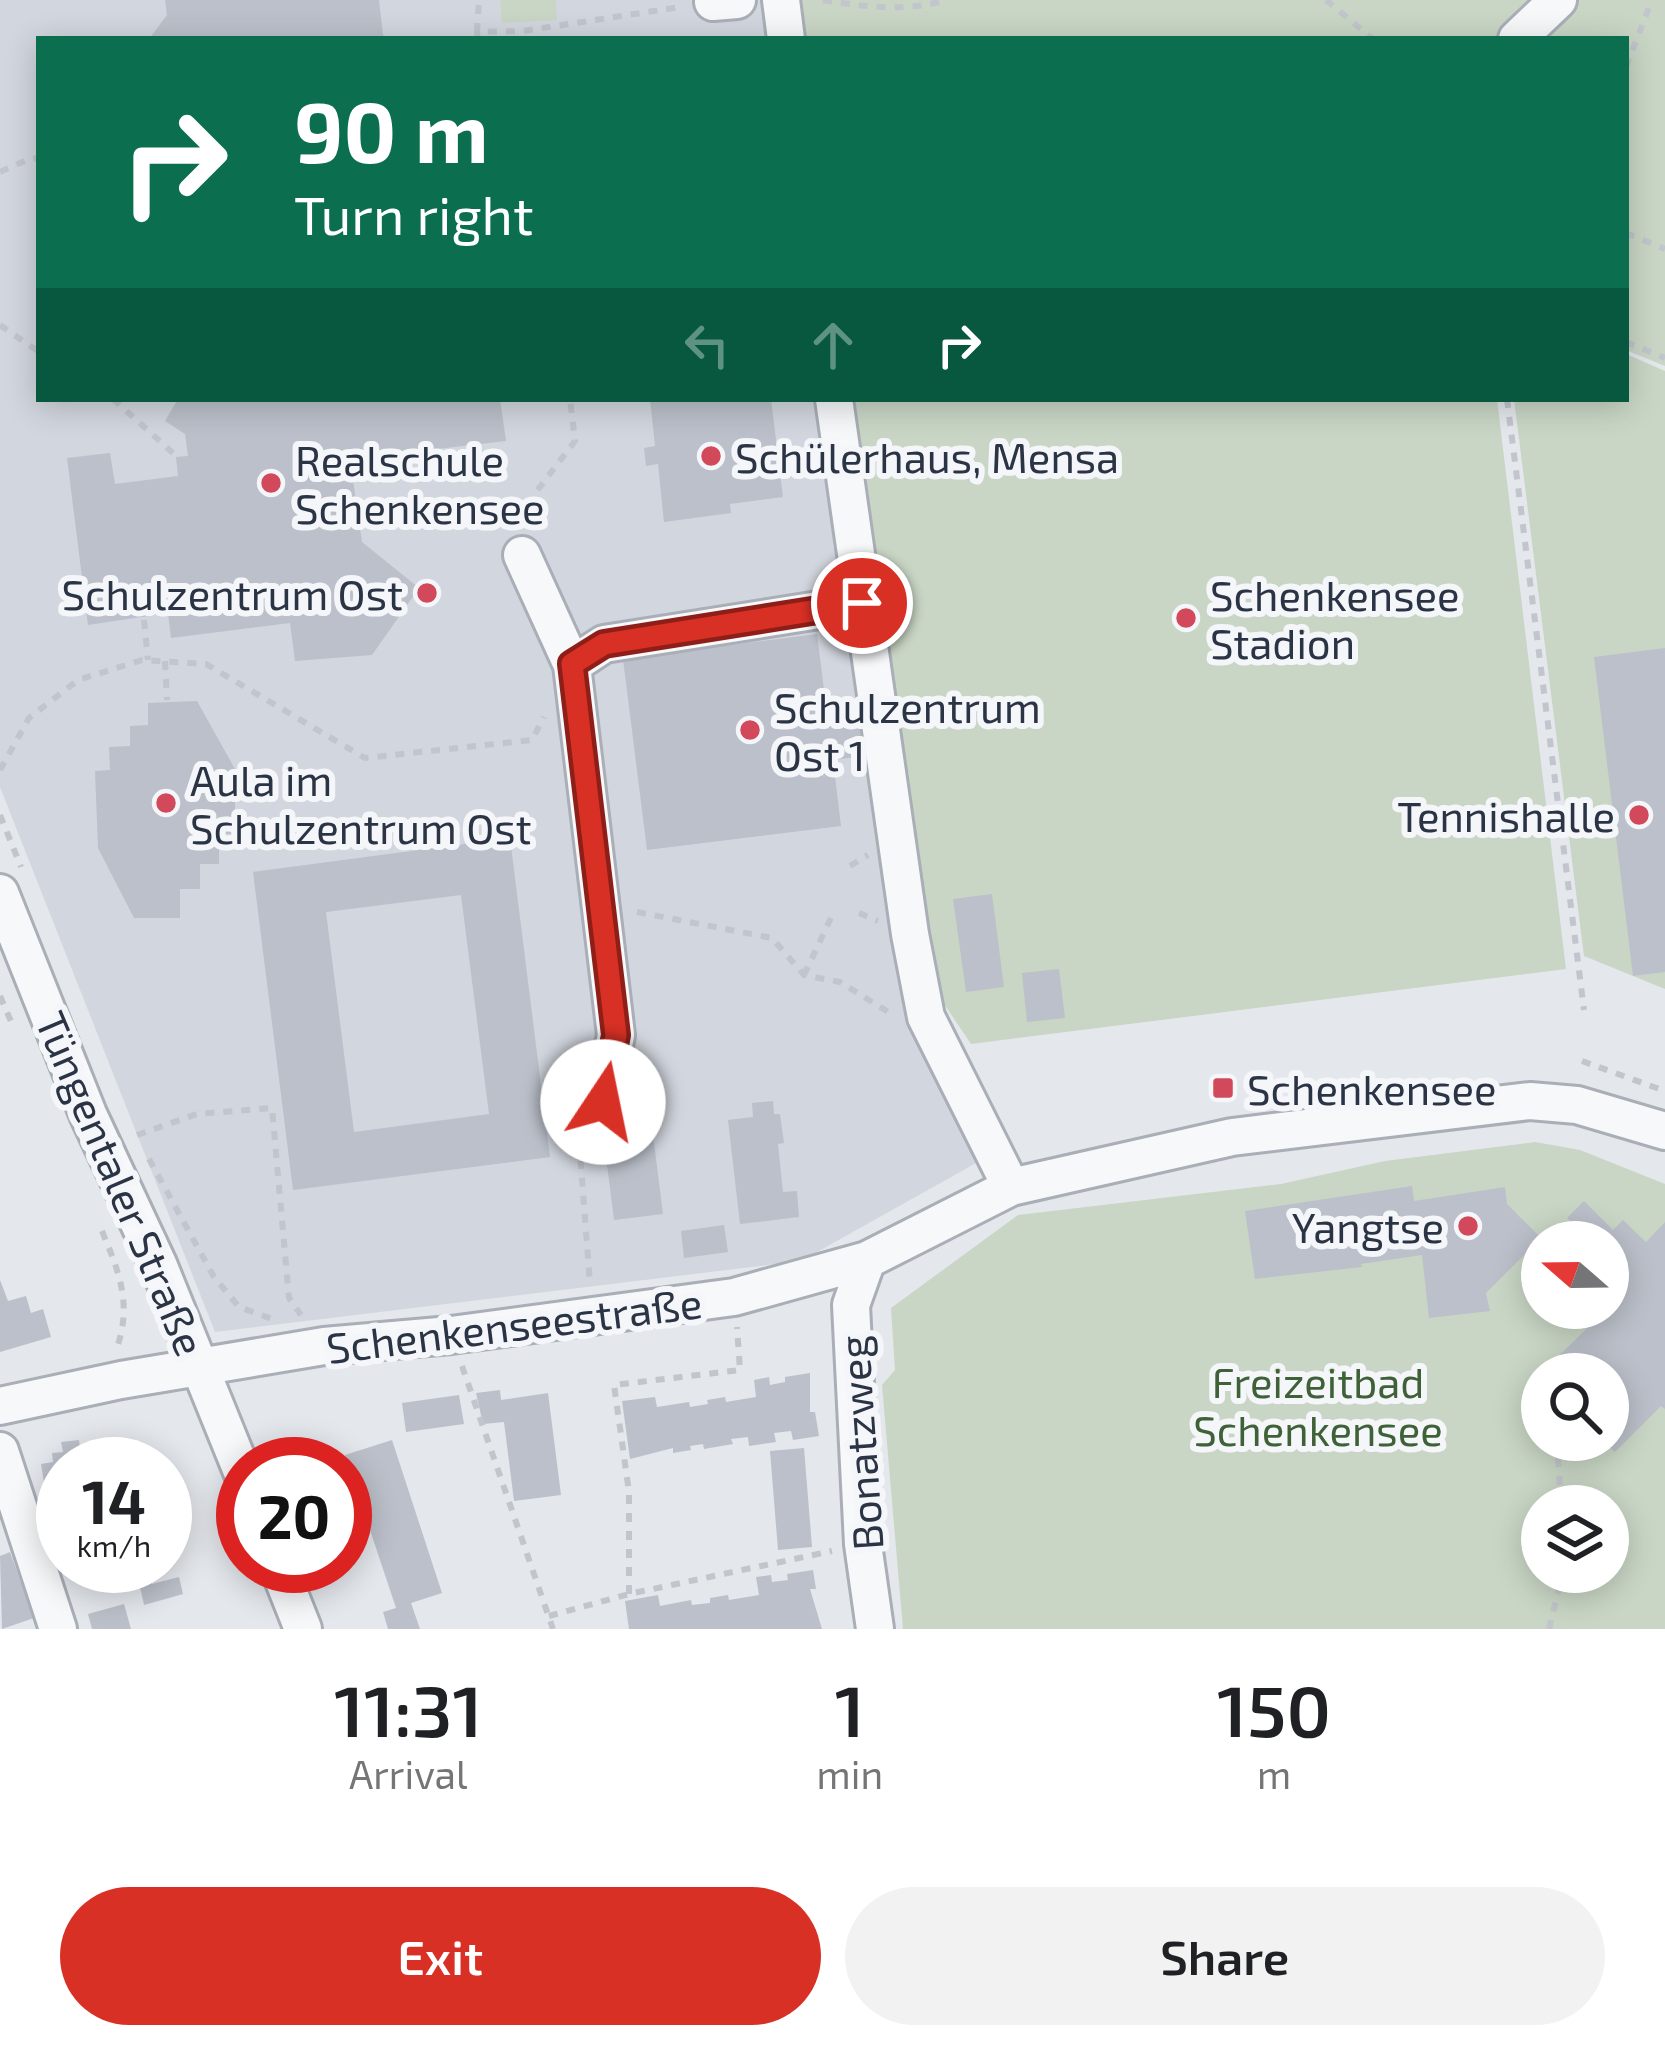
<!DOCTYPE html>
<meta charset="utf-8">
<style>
:root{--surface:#fff;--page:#f2f2f2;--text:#202124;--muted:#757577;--accent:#d93025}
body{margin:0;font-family:"Exo 2",sans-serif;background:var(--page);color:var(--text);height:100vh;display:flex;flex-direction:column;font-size:45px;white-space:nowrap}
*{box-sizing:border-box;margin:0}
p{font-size:39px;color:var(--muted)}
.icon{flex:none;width:66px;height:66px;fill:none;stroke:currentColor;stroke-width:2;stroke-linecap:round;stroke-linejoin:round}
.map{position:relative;height:1629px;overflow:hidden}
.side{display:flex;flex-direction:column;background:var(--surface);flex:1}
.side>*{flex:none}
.top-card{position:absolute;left:36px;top:36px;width:1593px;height:366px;border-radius:0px;box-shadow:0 6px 30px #0003;background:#0b6e4f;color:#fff;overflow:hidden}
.needle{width:78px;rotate:290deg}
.controls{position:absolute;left:1521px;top:1221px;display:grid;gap:24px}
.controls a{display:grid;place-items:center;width:108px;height:108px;border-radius:50%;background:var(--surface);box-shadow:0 6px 30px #0003;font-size:60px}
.speed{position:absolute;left:36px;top:1437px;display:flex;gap:24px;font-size:60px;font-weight:700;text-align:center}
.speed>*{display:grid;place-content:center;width:156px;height:156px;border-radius:50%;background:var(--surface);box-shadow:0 6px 30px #0003;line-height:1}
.speed small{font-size:30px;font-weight:400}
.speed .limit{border:18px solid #d22;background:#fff;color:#111}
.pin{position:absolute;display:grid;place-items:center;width:102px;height:102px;color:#fff;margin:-51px;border:6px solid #fff;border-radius:50%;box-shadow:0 3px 12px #0007}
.me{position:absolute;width:132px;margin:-66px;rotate:11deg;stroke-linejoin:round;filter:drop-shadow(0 0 9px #0008)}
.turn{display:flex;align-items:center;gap:42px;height:252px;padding:0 60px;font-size:54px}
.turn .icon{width:156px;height:156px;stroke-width:2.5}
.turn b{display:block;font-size:84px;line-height:102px}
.lanes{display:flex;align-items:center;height:114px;padding:0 60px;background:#0003;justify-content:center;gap:60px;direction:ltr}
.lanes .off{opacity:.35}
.eta{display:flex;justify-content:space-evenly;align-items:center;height:204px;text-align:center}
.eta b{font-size:72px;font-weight:600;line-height:84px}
.action{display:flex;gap:24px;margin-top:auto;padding:24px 60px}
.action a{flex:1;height:138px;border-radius:72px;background:var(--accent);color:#fff;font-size:48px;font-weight:600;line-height:138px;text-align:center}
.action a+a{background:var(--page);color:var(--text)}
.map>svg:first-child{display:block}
.built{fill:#d2d6de}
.green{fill:#c9d6c5;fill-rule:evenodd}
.building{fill:#bbc0ca;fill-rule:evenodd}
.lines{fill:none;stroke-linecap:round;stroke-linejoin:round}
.minor-casing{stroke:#a9aeb7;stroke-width:42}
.path{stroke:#c2c5cb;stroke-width:6;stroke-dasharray:9 9;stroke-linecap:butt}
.minor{stroke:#f7f8fa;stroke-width:36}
.route-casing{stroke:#8d1f18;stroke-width:30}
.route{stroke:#d93025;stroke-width:21}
.poi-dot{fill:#d1495b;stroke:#f4f6f9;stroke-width:4.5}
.labels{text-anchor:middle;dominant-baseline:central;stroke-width:12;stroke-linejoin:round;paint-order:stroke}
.poi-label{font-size:42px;fill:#2b3445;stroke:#f4f6f9;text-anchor:start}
.street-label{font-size:42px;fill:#2b3445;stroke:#f4f6f9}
.park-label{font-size:42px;fill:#3f6138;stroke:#f4f6f9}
</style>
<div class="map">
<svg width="1665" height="1629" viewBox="0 0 1665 1629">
<rect width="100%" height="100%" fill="#e4e7ec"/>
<path class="built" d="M0,0h767l6,39h-734v360h787l99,627 53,136 -177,99 -586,71 -215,-545z"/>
<path class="green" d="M500,0h56l1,20 -55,3z
M800,0h865v366l-39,-16v-311h-820z
M1626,354l39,17v618l-81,-33 -70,-557h112z
M855,399h642l69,570 -595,75 -33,-49z
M1535,1142l45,8 85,34v445h-762l-21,-244 13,-15 -4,-62 127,-93 263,-31 104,-23zM1542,1242h66v66h-66zM1542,1374h66v66h-66zM1542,1506h66v66h-66z"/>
<path class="building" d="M165,0h214l4,35 5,4h-239l18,-24z
M178,399h322l6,42 -156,18 12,83 57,46 -47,67 -77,6 -5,-38 -119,15 -3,-25 -80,12 -21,-167 43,-5 5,31 63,-8 -2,-19 12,-1 -3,-22 -20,-13z
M650,399h121l12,98 -53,7 1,9 -67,9 -6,-58 -12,2 -2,-18 11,-2z
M817,634l9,72 39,-5 7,54 -39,5 8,66 -194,24 -24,-191z
M1665,648v324l-32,4 -39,-319z
M197,701l38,68v65h-16v30h-19v25h-20v29h-46l-36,-70 -3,-77 15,-1 -1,-23 21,-1v-20l18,-1v-22z
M510,838l40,319 -257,33 -40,-318zM461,895l28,219 -135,18 -28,-220z
M992,894l12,93 -38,5 -13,-93z
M1059,969l6,49 -38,4 -5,-49z
M773,1101l1,13h6l4,29 -6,1 5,48 14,-1 2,26 -59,7 -12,-104 25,-3 -1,-14z
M650,1111l13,103 -49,6 -13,-103z
M1412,1186l2,15 91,-14 2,17 34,34 -55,55 4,18 -61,7 -7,-63 -61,9 1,3 -107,12 -10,-68z
M1584,1201l29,29 10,-10 23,22 19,-20v187l-4,-3 -46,46 -12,-12h5v-66h-68l68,-66v-66h-17l-24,-24z
M724,1225l4,27 -44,6 -3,-27z
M0,1280l8,21 18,-5 5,17 12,-4 8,28 -51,15z
M810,1373v39h5l4,24 -26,4 -2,-9 -17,2 2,9 -27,4 -1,-9 -17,2 2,5 -29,5 -1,-5 -13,2 1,4 -18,3v-5l-43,11 -8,-58 33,-4 2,10 32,-5 1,5 18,-3 -1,-4 18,-3 1,5 30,-5 -2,-17 15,-3 1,8 15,-3v-5z
M500,1390l1,10 47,-7 13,102 -47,6 -10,-79 -21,2 -7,-31z
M459,1395l5,29 -58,8 -4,-29z
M79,1440l1,9 31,-4 2,19h-50l-2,36 -14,1 -6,-37 12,-2 -1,-9 11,-1 -2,-10z
M392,1440l50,153 -31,10 9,26h-32l-5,-17 13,-4 -51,-153z
M804,1448l8,99 -34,3 -8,-99z
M10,1552l24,66 -32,11 -2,-73z
M147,1566l5,18 27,-7 4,17 -39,11 -4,-18 -16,5 -6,-20z
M813,1570l3,19h-6l12,40h-193l-4,-28 33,-6 2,11 31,-6 1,5 18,-2v-5l18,-3 1,5 30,-5 -3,-18 15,-2 1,7 16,-2 -1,-6z
M124,1604l7,25h-39l-4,-15z"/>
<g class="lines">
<g class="minor-casing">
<path id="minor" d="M781,0l5,39
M713,2l24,-2
M1517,39l41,-39
M834,399l76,535 16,83 85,170
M522,555l50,110
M0,893l88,221 70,150 85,210
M603,1102l13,-67 -44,-370 32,-21 259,-41
M867,1260l-16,45 12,239 12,85
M0,1406l121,-26 203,-34 127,-11 283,-38 133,-37 144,-73 221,-50 298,-36 47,4 88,26
M0,1451l58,178
M278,1566l25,63"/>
</g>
<path class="path" d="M823,0c42,7 83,12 124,0
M1326,0l47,39
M477,32l2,-32
M478,39l-1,-7 46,-1 157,-24
M1626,67l26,-67
M0,172l29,-13 10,-1
M1626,233l39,16
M0,325l39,27
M1626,342l39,16
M113,399l60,54
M1507,399l77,611
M528,524l5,-28 42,-55 -5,-42
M144,620l4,40
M165,661l2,39
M0,770l29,-52 49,-38 64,-20 64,4 159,94 167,-18 12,-23
M0,815l21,52
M850,866l18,-11
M637,912l135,26 32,37 36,7 53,33
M859,913l19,8
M804,975l27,-57
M0,996l13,30
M1582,1061l83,30
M581,1127h-3l12,157
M137,1135l60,-21 75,-6 17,190 12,17
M149,1159l65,118 25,30 33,12
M102,1231c17,41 31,74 14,119
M462,1366l91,263
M1557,1440l4,66
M629,1594v-102l-15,-107 126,-15 -3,-43
M549,1616l80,-22 203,-43
M1549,1629l14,-57"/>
<use href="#minor" class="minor"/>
</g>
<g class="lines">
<g class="route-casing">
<path id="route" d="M603,1102l13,-67 -44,-371 32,-20 258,-41"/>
</g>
<use href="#route" class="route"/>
</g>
<g class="poi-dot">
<circle cx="711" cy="456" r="12"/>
<circle cx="271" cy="483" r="12"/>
<circle cx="427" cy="593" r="12"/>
<circle cx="1186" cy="618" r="12"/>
<circle cx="750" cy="730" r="12"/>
<circle cx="166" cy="803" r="12"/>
<circle cx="1639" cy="815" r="12"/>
<rect x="1211" y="1076" width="24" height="24" rx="6"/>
<circle cx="1468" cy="1226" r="12"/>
</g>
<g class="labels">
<g class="poi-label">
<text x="735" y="456">Schülerhaus, Mensa</text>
<text x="295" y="459">Realschule<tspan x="295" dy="48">Schenkensee</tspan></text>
<text x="403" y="593" text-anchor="end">Schulzentrum Ost</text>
<text x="1210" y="594">Schenkensee<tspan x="1210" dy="48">Stadion</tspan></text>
<text x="774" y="706">Schulzentrum<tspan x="774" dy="48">Ost 1</tspan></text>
<text x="190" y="779">Aula im<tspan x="190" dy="48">Schulzentrum Ost</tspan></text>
<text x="1615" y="815" text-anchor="end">Tennishalle</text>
<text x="1247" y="1088">Schenkensee</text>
<text x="1444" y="1226" text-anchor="end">Yangtse</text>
</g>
<g class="street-label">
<text transform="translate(122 1183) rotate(67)">Tüngentaler Straße</text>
<text transform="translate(514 1324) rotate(-7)">Schenkenseestraße</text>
<text transform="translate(859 1443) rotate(-94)">Bonatzweg</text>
</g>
<g class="park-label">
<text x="1318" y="1381">Freizeitbad<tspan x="1318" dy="48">Schenkensee</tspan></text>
</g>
</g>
</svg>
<div class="controls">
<a><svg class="needle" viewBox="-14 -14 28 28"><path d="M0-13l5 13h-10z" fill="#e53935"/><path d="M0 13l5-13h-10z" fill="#757577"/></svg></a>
<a><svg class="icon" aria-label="search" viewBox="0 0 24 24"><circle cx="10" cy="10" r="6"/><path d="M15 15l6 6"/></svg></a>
<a><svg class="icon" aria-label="layers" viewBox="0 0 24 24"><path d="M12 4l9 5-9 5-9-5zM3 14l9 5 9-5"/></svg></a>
</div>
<div class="speed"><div>14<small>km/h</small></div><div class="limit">20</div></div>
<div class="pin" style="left:862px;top:603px;background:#d93025"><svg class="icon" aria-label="arrive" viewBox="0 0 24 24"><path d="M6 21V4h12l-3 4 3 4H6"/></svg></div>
<svg class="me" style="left:603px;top:1102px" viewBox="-20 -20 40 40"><circle r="19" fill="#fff"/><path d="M0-13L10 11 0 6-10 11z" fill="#d93025"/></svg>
<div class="top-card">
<div class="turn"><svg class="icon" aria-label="right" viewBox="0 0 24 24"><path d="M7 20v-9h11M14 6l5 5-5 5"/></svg><div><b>90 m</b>Turn right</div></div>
<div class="lanes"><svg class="icon off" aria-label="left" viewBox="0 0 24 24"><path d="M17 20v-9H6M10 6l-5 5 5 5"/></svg><svg class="icon off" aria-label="ahead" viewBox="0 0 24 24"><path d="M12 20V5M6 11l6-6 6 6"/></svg><svg class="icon" aria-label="right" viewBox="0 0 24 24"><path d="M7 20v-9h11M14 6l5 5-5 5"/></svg></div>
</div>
</div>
<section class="side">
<div class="eta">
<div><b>11:31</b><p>Arrival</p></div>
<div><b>1</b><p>min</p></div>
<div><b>150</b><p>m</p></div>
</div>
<div class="action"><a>Exit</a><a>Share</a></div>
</section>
